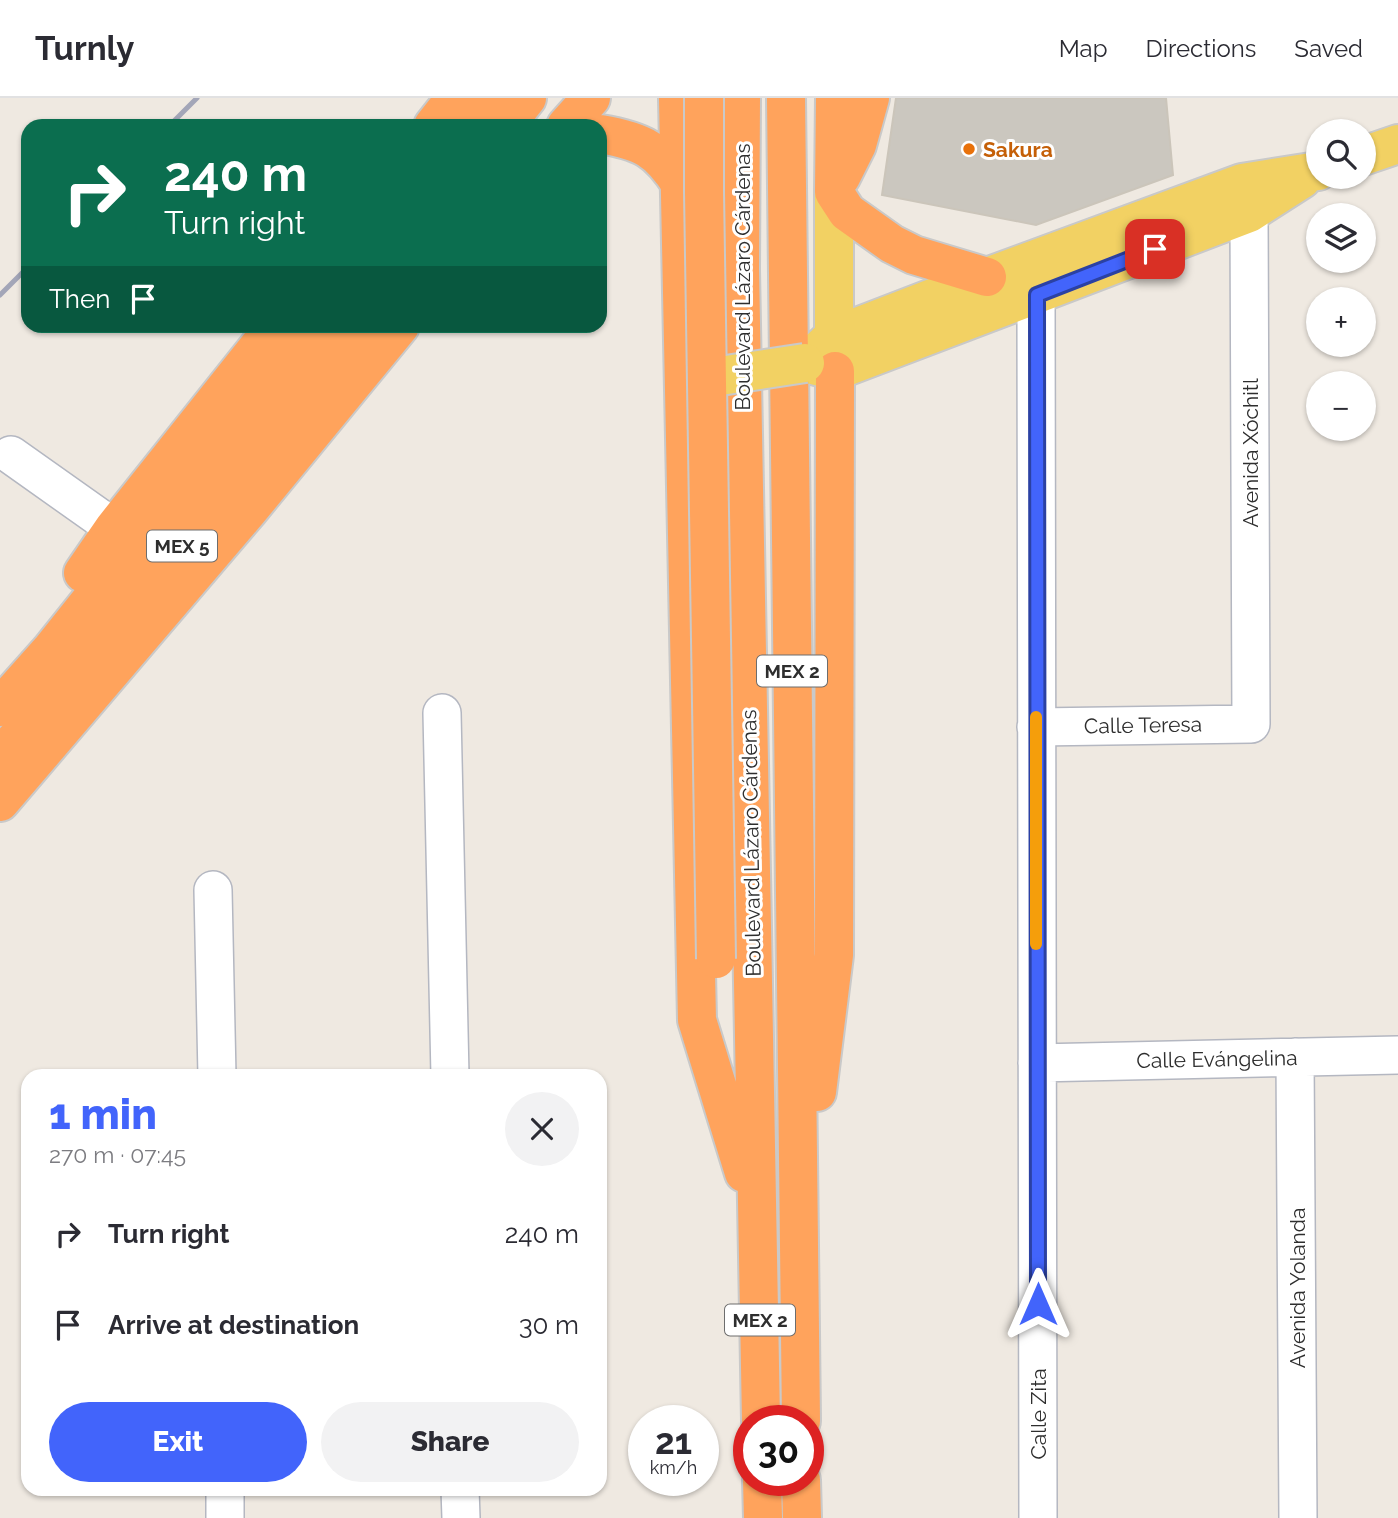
<!DOCTYPE html>
<meta charset="utf-8">
<style>
:root{--surface:#fff;--page:#f2f2f3;--text:#2b2b33;--muted:#7c7c81;--line:#e1e1e2;--accent:#4264fb}
body{margin:0;font-family:Raleway,sans-serif;background:var(--page);color:var(--text);height:100vh;display:flex;flex-direction:column;font-size:26px;white-space:nowrap}
*{box-sizing:border-box;margin:0}
p{font-size:23px;color:var(--muted)}
.icon{flex:none;width:38px;height:38px;fill:none;stroke:currentColor;stroke-width:2;stroke-linecap:round;stroke-linejoin:round}
.map{position:relative;flex:1;overflow:hidden}
.details{position:absolute;left:21px;top:971px;width:586px;height:427px;display:flex;flex-direction:column;background:var(--surface);border-radius:21px;box-shadow:0 2px 5px #0004}
.details>*{flex:none}
.hud{position:absolute;left:21px;top:21px;width:586px;height:214px;border-radius:21px;box-shadow:0 2px 5px #0004;background:#0b6e4f;color:#fff;overflow:hidden}
.fabs{position:absolute;left:1306px;top:21px;display:grid;gap:14px}
.fabs a{display:grid;place-items:center;width:70px;height:70px;border-radius:50%;background:var(--surface);box-shadow:0 2px 5px #0004;font-size:35px}
.speed{position:absolute;left:628px;top:1307px;display:flex;gap:14px;font-size:35px;font-weight:700;text-align:center}
.speed>*{display:grid;place-content:center;width:91px;height:91px;border-radius:50%;background:var(--surface);box-shadow:0 2px 5px #0004;line-height:1}
.speed small{font-size:18px;font-weight:400}
.speed .limit{border:10px solid #d22;background:#fff;color:#111}
.pin{position:absolute;display:grid;place-items:center;width:60px;height:60px;color:#fff;margin:-30px;border-radius:14px;box-shadow:0 4px 10px #0006}
.me{position:absolute;width:77px;margin:-38px;rotate:0deg;stroke-linejoin:round;filter:drop-shadow(0 0 5px #0008)}
.turn{display:flex;align-items:center;gap:24px;height:147px;padding:0 28px;font-size:32px}
.turn .icon{width:91px;height:91px;stroke-width:2.5}
.turn b{display:block;font-size:49px;line-height:60px}
.then{display:flex;align-items:center;height:66px;padding:0 28px;background:#0003;gap:14px;font-size:26px}
.round{display:grid;place-items:center;flex:none;width:74px;height:74px;border-radius:37px;background:var(--page)}
.overview{display:flex;align-items:center;justify-content:space-between;height:119px;padding:0 28px}
h1{font-size:42px;font-weight:800;line-height:52px;color:var(--accent)}
.primary-button{display:flex;gap:14px;margin-top:auto;padding:14px 28px}
.primary-button a{flex:1;height:80px;border-radius:42px;background:var(--accent);color:#fff;font-size:28px;font-weight:800;line-height:80px;text-align:center}
.primary-button a+a{background:var(--page);color:var(--text)}
ul{padding:0;list-style:none}
li{display:flex;align-items:center;gap:21px;height:91px;padding:0 28px}
li div{flex:1}
li b{display:block;font-size:26px}
li em{font-style:normal}
header{display:flex;align-items:center;gap:42px;box-sizing:border-box;height:98px;padding:0 35px;background:var(--surface);border-bottom:2px solid var(--line)}
header strong{font-size:33px}
nav{display:flex;gap:38px;margin-inline-start:auto;font-size:24px}
.map>svg:first-child{display:block}
.building{fill:#cbc7bf;stroke:#cbc5ba;stroke-width:2}
.lines{fill:none;stroke-linecap:round;stroke-linejoin:round}
.minor-casing{stroke:#b4b7c1;stroke-width:40}
.major-casing{stroke:#c9c9c9;stroke-width:42}
.highway-casing{stroke:#c9c9c9;stroke-width:42}
.minor{stroke:#fff;stroke-width:37}
.major{stroke:#f2d163;stroke-width:38}
.highway{stroke:#ffa35c;stroke-width:38}
.rail{stroke:#a3a6b8;stroke-width:5}
.major-bridge-casing{stroke:#c9c9c9;stroke-width:42;stroke-linecap:butt}
.highway-bridge-casing{stroke:#c9c9c9;stroke-width:42;stroke-linecap:butt}
.major-bridge{stroke:#f2d163;stroke-width:38}
.highway-bridge{stroke:#ffa35c;stroke-width:38}
.route-casing{stroke:#2b41a3;stroke-width:18}
.route{stroke:#4264fb;stroke-width:12}
.slow{stroke:#f59e0b;stroke-width:12}
.food-dot{fill:#e8710a;stroke:#fff;stroke-width:2.5}
.labels{text-anchor:middle;dominant-baseline:central;stroke-width:6;stroke-linejoin:round;paint-order:stroke}
.shield{fill:#fff;stroke:#6d6d6d;stroke-width:2}
.shield-label{font-size:19px;font-weight:bold;fill:#2e2e2e}
.food-label{font-size:21px;font-weight:bold;fill:#c56008;stroke:#fff;text-anchor:start}
.street-label{font-size:21px;fill:#2e2e2e;stroke:#fff}
</style>
<header>
<strong>Turnly</strong>
<nav><a>Map</a><a>Directions</a><a>Saved</a></nav>
</header>
<div class="map">
<svg width="1398" height="1420" viewBox="0 0 1398 1420">
<rect width="100%" height="100%" fill="#efe9e1"/>
<path class="building" d="M896,0h270l7,77 -137,50 -154,-30z"/>
<g class="lines">
<g class="minor-casing">
<path id="minor" d="M1033,168l3,29 2,1223
M11,357l103,73
M442,615l8,363
M1036,629l215,-3 -2,-511 -7,-29
M213,792l4,186
M1295,959l3,461
M1037,965l361,-8
M225,1391v29
M460,1391l1,29"/>
</g>
<g class="major-casing">
<path id="major" d="M1363,58l35,-12
M834,94v167
M805,265l29,-27 153,-59 255,-94 76,-12
M805,265l30,8 414,-158 53,-34"/>
</g>
<g class="highway-casing">
<path id="highway" d="M678,0l19,922 47,153
M741,0l-1,171 21,1152
M786,0l15,1323
M835,0l-1,94 13,20 45,32 22,11 73,22
M433,28l22,-28
M468,28l22,-28
M505,28l22,-28
M566,28l25,-28
M600,36c42,7 58,15 81,51
M841,79l16,-32 13,-47
M83,475l31,-45 161,-202
M0,609l50,-56 260,-325
M0,659c125,-138 240,-283 352,-431
M0,704l249,-292 151,-184
M817,994l17,-137 1,-584
M762,1382l1,38
M801,1382l1,38"/>
</g>
<use href="#minor" class="minor"/>
<use href="#major" class="major"/>
<use href="#highway" class="highway"/>
<path class="rail" d="M169,28l28,-28
M0,197l28,-28"/>
<g class="major-bridge-casing">
<path id="major-bridge" d="M707,280l98,-15"/>
</g>
<g class="highway-bridge-casing">
<path id="highway-bridge" d="M704,0v94l12,767"/>
</g>
<use href="#major-bridge" class="major-bridge"/>
<use href="#highway-bridge" class="highway-bridge"/>
</g>
<g class="lines">
<g class="route-casing">
<path id="route" d="M1038,1206l-1,-1009 118,-46"/>
</g>
<use href="#route" class="route"/>
<path class="slow" d="M1036,619v227"/>
</g>
<circle class="food-dot" cx="969" cy="51" r="7"/>
<g class="labels">
<g class="shield">
<rect x="147" y="432.5" width="70" height="31" rx="5"/>
<rect x="757" y="557.5" width="70" height="31" rx="5"/>
<rect x="725" y="1206.5" width="70" height="31" rx="5"/>
</g>
<g class="shield-label">
<text x="182" y="448">MEX 5</text>
<text x="792" y="573">MEX 2</text>
<text x="760" y="1222">MEX 2</text>
</g>
<g class="food-label">
<text x="983" y="51">Sakura</text>
</g>
<g class="street-label">
<text transform="translate(742 179) rotate(-90)">Boulevard Lázaro Cárdenas</text>
<text transform="translate(1250 355) rotate(-90)">Avenida Xóchitl</text>
<text transform="translate(1143 627) rotate(-1)">Calle Teresa</text>
<text transform="translate(751 745) rotate(-91)">Boulevard Lázaro Cárdenas</text>
<text transform="translate(1217 961) rotate(-1)">Calle Evángelina</text>
<text transform="translate(1297 1190) rotate(-90)">Avenida Yolanda</text>
<text transform="translate(1038 1316) rotate(-90)">Calle Zita</text>
</g>
</g>
</svg>
<div class="fabs">
<a><svg class="icon" aria-label="search" viewBox="0 0 24 24"><circle cx="10" cy="10" r="6"/><path d="M15 15l6 6"/></svg></a>
<a><svg class="icon" aria-label="layers" viewBox="0 0 24 24"><path d="M12 4l9 5-9 5-9-5zM3 14l9 5 9-5"/></svg></a>
<a>+</a>
<a>−</a>
</div>
<div class="speed"><div>21<small>km/h</small></div><div class="limit">30</div></div>
<div class="pin" style="left:1155px;top:151px;background:#d93025"><svg class="icon" aria-label="arrive" viewBox="0 0 24 24"><path d="M6 21V4h12l-3 4 3 4H6"/></svg></div>
<svg class="me" style="left:1038px;top:1206px" viewBox="-20 -20 40 40"><path d="M0-17L14 15 0 8-14 15z" fill="#4264fb" stroke="#fff" stroke-width="4"/></svg>
<div class="hud">
<div class="turn"><svg class="icon" aria-label="right" viewBox="0 0 24 24"><path d="M7 20v-9h11M14 6l5 5-5 5"/></svg><div><b>240 m</b>Turn right</div></div>
<div class="then">Then<svg class="icon" aria-label="arrive" viewBox="0 0 24 24"><path d="M6 21V4h12l-3 4 3 4H6"/></svg></div>
</div>
<section class="details">
<div class="overview"><div><h1>1 min</h1><p>270 m · 07:45</p></div><a class="round"><svg class="icon" aria-label="close" viewBox="0 0 24 24"><path d="M6 6l12 12M18 6L6 18"/></svg></a></div>
<ul>
<li><svg class="icon" aria-label="right" viewBox="0 0 24 24"><path d="M7 20v-9h11M14 6l5 5-5 5"/></svg><div><b>Turn right</b></div><em>240 m</em></li>
<li><svg class="icon" aria-label="arrive" viewBox="0 0 24 24"><path d="M6 21V4h12l-3 4 3 4H6"/></svg><div><b>Arrive at destination</b></div><em>30 m</em></li>
</ul>
<div class="primary-button"><a>Exit</a><a>Share</a></div>
</section>
</div>
